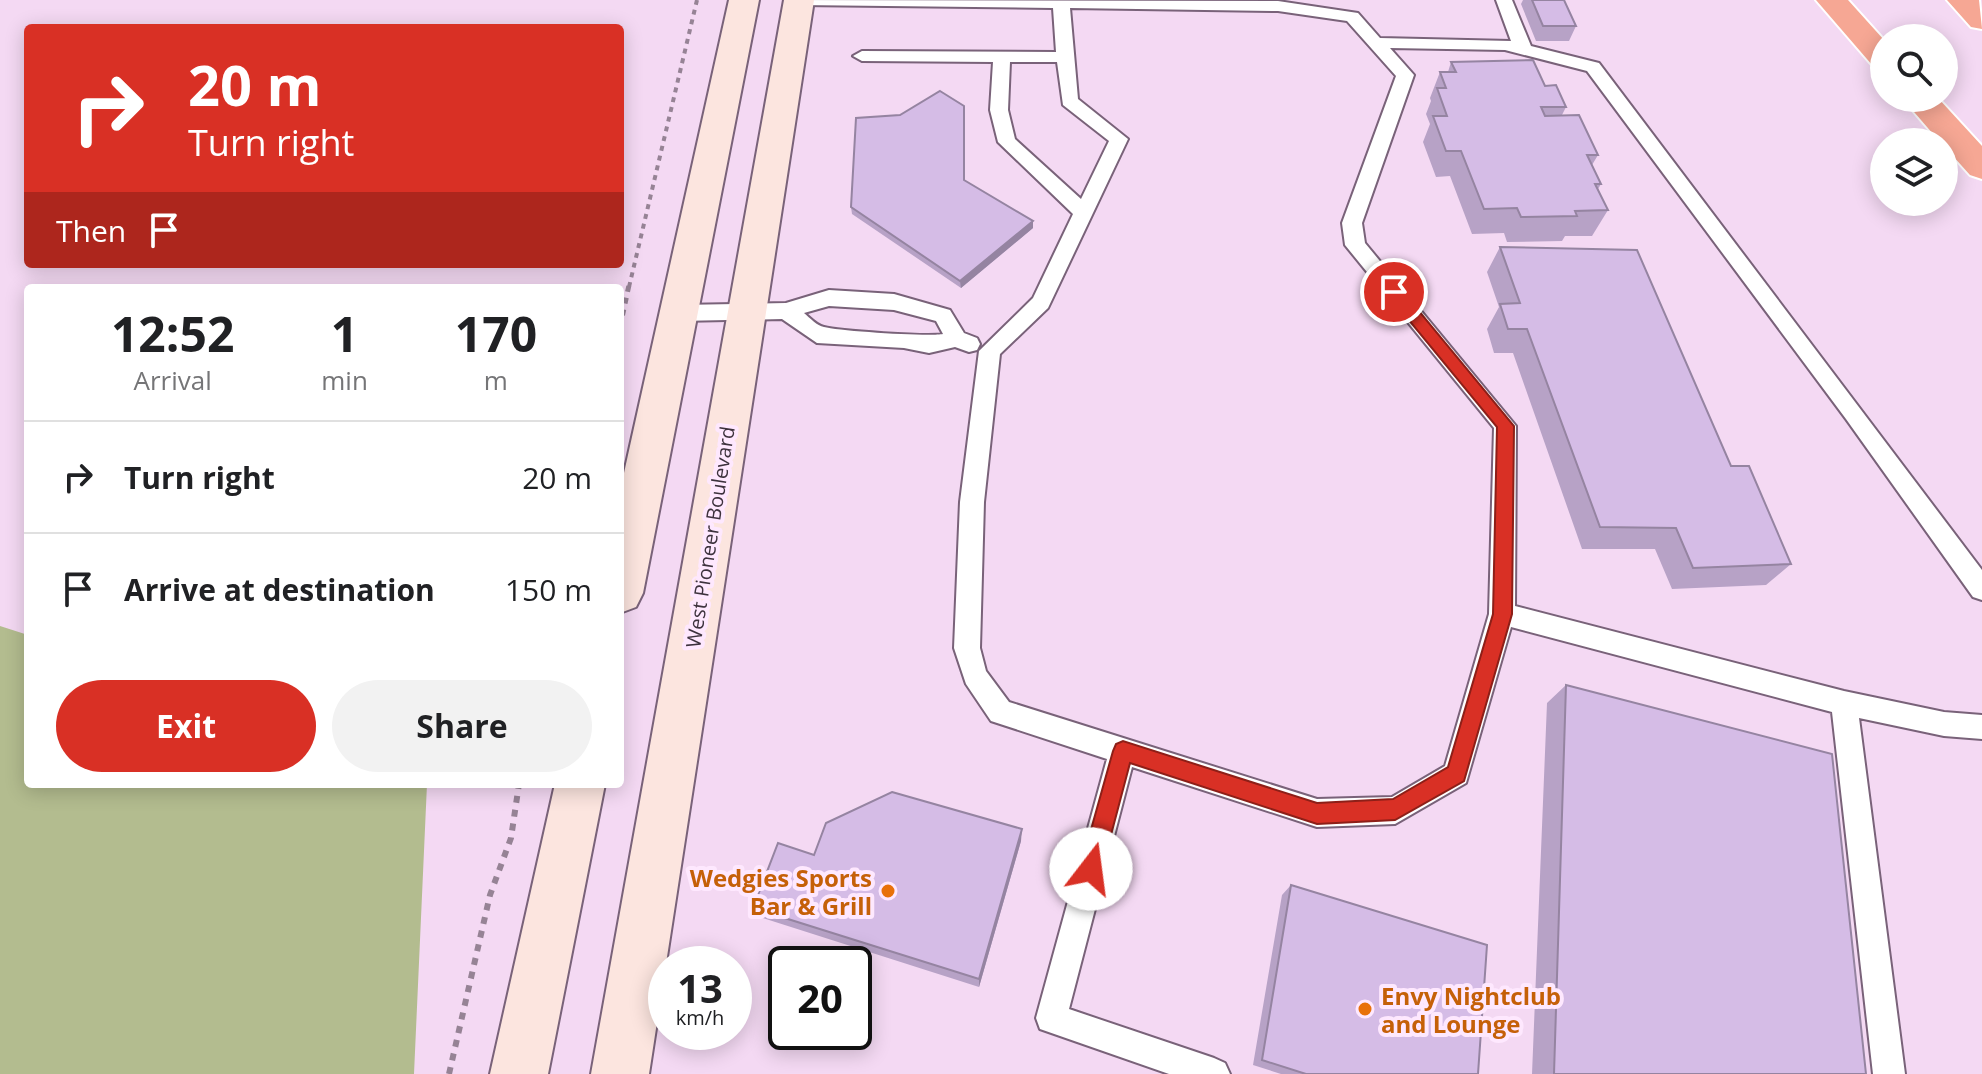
<!DOCTYPE html>
<style>
:root{--surface:#fff;--page:#f2f2f2;--text:#202124;--muted:#757577;--line:#e0e0e0;--accent:#d93025}
body{margin:0;font-family:"Open Sans",sans-serif;background:var(--page);color:var(--text);height:100vh;display:flex;flex-direction:column;font-size:30px;white-space:nowrap}
*{box-sizing:border-box;margin:0}
p{font-size:26px;color:var(--muted)}
.icon{flex:none;width:44px;height:44px;fill:none;stroke:currentColor;stroke-width:2;stroke-linecap:round;stroke-linejoin:round}
.map{position:relative;flex:1;overflow:hidden}
.panel{position:absolute;left:24px;top:284px;width:600px;height:504px;display:flex;flex-direction:column;background:var(--surface);border-radius:8px;box-shadow:0 4px 20px #0003}
.panel>*{flex:none}
.banner{position:absolute;left:24px;top:24px;width:600px;height:244px;border-radius:8px;box-shadow:0 4px 20px #0003;background:#d93025;color:#fff;overflow:hidden}
.fabs{position:absolute;left:1870px;top:24px;display:grid;gap:16px}
.fabs a{display:grid;place-items:center;width:88px;height:88px;border-radius:50%;background:var(--surface);box-shadow:0 4px 20px #0003;font-size:40px}
.speed{position:absolute;left:648px;top:946px;display:flex;gap:16px;font-size:40px;font-weight:700;text-align:center}
.speed>*{display:grid;place-content:center;width:104px;height:104px;border-radius:50%;background:var(--surface);box-shadow:0 4px 20px #0003;line-height:1}
.speed small{font-size:20px;font-weight:400}
.speed .limit{border:4px solid #111;border-radius:12px;background:#fff;color:#111}
.pin{position:absolute;display:grid;place-items:center;width:68px;height:68px;color:#fff;margin:-34px;border:4px solid #fff;border-radius:50%;box-shadow:0 2px 8px #0007}
.me{position:absolute;width:88px;margin:-44px;rotate:15deg;stroke-linejoin:round;filter:drop-shadow(0 0 6px #0008)}
.turn{display:flex;align-items:center;gap:28px;height:168px;padding:0 32px;font-size:36px}
.turn .icon{width:104px;height:104px;stroke-width:2.5}
.turn b{display:block;font-size:56px;line-height:68px}
.then{display:flex;align-items:center;height:76px;padding:0 32px;background:#0003;gap:16px;font-size:30px}
.eta{display:flex;justify-content:space-evenly;align-items:center;height:136px;text-align:center}
.eta b{font-size:48px;font-weight:700;line-height:56px}
.action{display:flex;gap:16px;margin-top:auto;padding:16px 32px}
.action a{flex:1;height:92px;border-radius:48px;background:var(--accent);color:#fff;font-size:32px;font-weight:700;line-height:92px;text-align:center}
.action a+a{background:var(--page);color:var(--text)}
ul{padding:0;list-style:none}
li{display:flex;align-items:center;gap:24px;height:112px;padding:0 32px;border-top:2px solid var(--line)}
li div{flex:1}
li b{display:block;font-size:30px}
li em{font-style:normal}
.map>svg:first-child{display:block}
.green{fill:#b3bc8f}
.lines{fill:none;stroke-linecap:round;stroke-linejoin:round}
.lane-casing{stroke:#796279;stroke-width:4}
.secondary-casing{stroke:#796279;stroke-width:4}
.highway-casing{stroke:#fff;stroke-width:4}
.path-far2{stroke:#968395;stroke-width:4;stroke-dasharray:5 5;stroke-linecap:butt}
.path-far1{stroke:#968395;stroke-width:5;stroke-dasharray:6 6;stroke-linecap:butt}
.path{stroke:#968395;stroke-width:6;stroke-dasharray:7 7;stroke-linecap:butt}
.lane{fill:#fff;fill-rule:evenodd}
.secondary{fill:#fce5df;fill-rule:evenodd}
.highway{fill:#f6a794;fill-rule:evenodd}
.wall{fill:#b7a2c6}
.shaded-wall{fill:#9584a1}
.building{fill:#d5bce6;stroke:#9584a1;stroke-width:2}
.route{fill:#d93025;stroke:#8d1f18;stroke-width:2}
.food-dot{fill:#e8710a;stroke:#fee8fe;stroke-width:3}
.labels{text-anchor:middle;dominant-baseline:central;stroke-width:8;stroke-linejoin:round;paint-order:stroke}
.street-label{font-size:20px;fill:#3d323d;stroke:#fee8fe}
.near-food-label{font-size:24px;font-weight:bold;fill:#c56008;stroke:#fee8fe;text-anchor:end}
</style>
<div class="map">
<svg width="1982" height="1074" viewBox="0 0 1982 1074">
<rect width="100%" height="100%" fill="#f4d9f3"/>
<path class="green" d="M0,626l28,9v149h399l-13,290h-414z"/>
<g class="lines">
<g class="lane-casing">
<path id="lane" d="M791,0l487,1 80,12 22,25 131,3 -15,-41h16l19,46 68,17 383,507v30l-9,-3 -127,-178 -259,-348 -82,-21 -115,-2 24,27 -52,148 3,20 151,183 -1,180 329,85 100,21 38,3v24l-38,-3 -85,-18 46,356h-32l-41,-362 -321,-85 -45,156 -71,41 -78,3 -185,-60 -63,242 145,49 11,5 5,11h-61l-129,-45 -4,-11 71,-259 -116,-38 -25,-37 -12,-36 6,-146 19,-151 54,-53 40,-84 -75,-72 -8,-32 3,-48 -131,-1 -9,-5 9,-5 194,1 -3,-44 -254,-3zM1070,8l208,3 69,10 49,55 -54,147 3,22 149,183 -5,186 -44,152 -53,31 -75,2 -308,-97 -23,-31 -6,-23 4,-146 16,-148 48,-46 80,-169 -50,-40zM1010,62h47l6,43 46,36 -28,58 -66,-60 -7,-29z
M829,290l65,4 56,16 14,23 13,5 3,6 -3,6 -8,2 -14,-5 -26,6 -25,-5 -87,-5 -35,-24 -103,2 -7,-3 -3,-5 3,-5 7,-3 107,-2zM829,306l65,4 42,11 7,13c-13,3 -105,-3 -119,-7 -7,-1 -14,-9 -20,-14z"/>
</g>
<g class="secondary-casing">
<path id="secondary" d="M729,0h30l-116,593 -7,14 -16,6v-122z
M784,0h30l-165,1074h-58z
M555,784h50l-57,290h-58z"/>
</g>
<g class="highway-casing">
<path id="highway" d="M1816,0h32l36,40v29l-11,-3z
M1947,0h32l3,29 -11,-2z
M1902,98h36l44,48v33l-12,-4 -26,-29v-4h-4z"/>
</g>
<path class="path-far2" d="M629,287l68,-287"/>
<path class="path-far1" d="M620,327l9,-42"/>
<path class="path" d="M449,1074l41,-179 21,-57 8,-54"/>
<use href="#lane" class="lane"/>
<use href="#secondary" class="secondary"/>
<use href="#highway" class="highway"/>
</g>
<path class="wall" d="M1523,0h41l12,26 -7,15h-33l-15,-37z
M1451,62l94,24 21,21 -4,8 36,40 -6,10 9,19 -3,5 10,21 -16,26h-27l-3,5 -55,1 -3,-9 -32,1 -22,-58 -14,1 -13,-35 7,-18 -4,-10 5,-13 -1,-3 10,-26h8z
M965,181l68,40v7l-72,60 -109,-74 -1,-7z
M1500,247l231,219 60,98 -25,21 -94,4 -17,-40h-73l-69,-196h-19l-7,-24 12,-22 -12,-35z
M1566,685l300,389h-334l15,-371z
M1021,841l-42,146 -219,-70 -7,-9 61,-53z
M1291,885l187,189h-197l-28,-9 29,-170z"/>
<path class="shaded-wall" d="M1033,221v7l-72,60 -1,-7z
M1022,829l-1,12 -42,146v-8z"/>
<path class="building" d="M1532,0h32l12,26h-33z
M1533,60l12,26 11,-1 10,22h-25l4,9 34,-1 19,40h-11l14,29h-6l13,26 -33,1 2,5 -56,1 -4,-9 -33,1 -23,-58h-15l-13,-35h14l-10,-28h9l-6,-16h16l-5,-10z
M940,91l24,15v74l69,41 -73,60 -109,-74 5,-89 44,-3z
M1500,247l137,3 94,216h18l42,98 -98,4 -17,-40 -76,-1 -73,-198h-19l-8,-25 20,-1z
M1566,685l266,69 34,320h-312z
M892,792l130,37 -43,150 -226,-71 25,-65 36,12 12,-32z
M1291,885l196,60 -9,129h-172l-44,-14z"/>
<path class="route" d="M1394,286l6,2 114,138 -2,188 -48,167 -69,39 -78,4 -187,-61 -28,106 -3,8 -8,3 -8,-3 -3,-8 33,-118 3,-7 7,-3 194,62 76,-4 55,-32 45,-153 4,-187 -108,-131 -2,-4z"/>
<g class="food-dot">
<circle cx="888" cy="891" r="8"/>
<circle cx="1365" cy="1009" r="8"/>
</g>
<g class="labels">
<g class="street-label">
<text transform="translate(710 537) rotate(-81)">West Pioneer Boulevard</text>
</g>
<g class="near-food-label">
<text x="872" y="877">Wedgies Sports<tspan x="872" dy="28">Bar &amp; Grill</tspan></text>
<text x="1381" y="995" text-anchor="start">Envy Nightclub<tspan x="1381" dy="28">and Lounge</tspan></text>
</g>
</g>
</svg>
<div class="fabs">
<a><svg class="icon" aria-label="search" viewBox="0 0 24 24"><circle cx="10" cy="10" r="6"/><path d="M15 15l6 6"/></svg></a>
<a><svg class="icon" aria-label="layers" viewBox="0 0 24 24"><path d="M12 4l9 5-9 5-9-5zM3 14l9 5 9-5"/></svg></a>
</div>
<div class="speed"><div>13<small>km/h</small></div><div class="limit">20</div></div>
<div class="pin" style="left:1394px;top:292px;background:#d93025"><svg class="icon" aria-label="arrive" viewBox="0 0 24 24"><path d="M6 21V4h12l-3 4 3 4H6"/></svg></div>
<svg class="me" style="left:1091px;top:869px" viewBox="-20 -20 40 40"><circle r="19" fill="#fff"/><path d="M0-13L10 11 0 6-10 11z" fill="#d93025"/></svg>
<div class="banner">
<div class="turn"><svg class="icon" aria-label="right" viewBox="0 0 24 24"><path d="M7 20v-9h11M14 6l5 5-5 5"/></svg><div><b>20 m</b>Turn right</div></div>
<div class="then">Then<svg class="icon" aria-label="arrive" viewBox="0 0 24 24"><path d="M6 21V4h12l-3 4 3 4H6"/></svg></div>
</div>
<section class="panel">
<div class="eta">
<div><b>12:52</b><p>Arrival</p></div>
<div><b>1</b><p>min</p></div>
<div><b>170</b><p>m</p></div>
</div>
<ul>
<li><svg class="icon" aria-label="right" viewBox="0 0 24 24"><path d="M7 20v-9h11M14 6l5 5-5 5"/></svg><div><b>Turn right</b></div><em>20 m</em></li>
<li><svg class="icon" aria-label="arrive" viewBox="0 0 24 24"><path d="M6 21V4h12l-3 4 3 4H6"/></svg><div><b>Arrive at destination</b></div><em>150 m</em></li>
</ul>
<div class="action"><a>Exit</a><a>Share</a></div>
</section>
</div>
